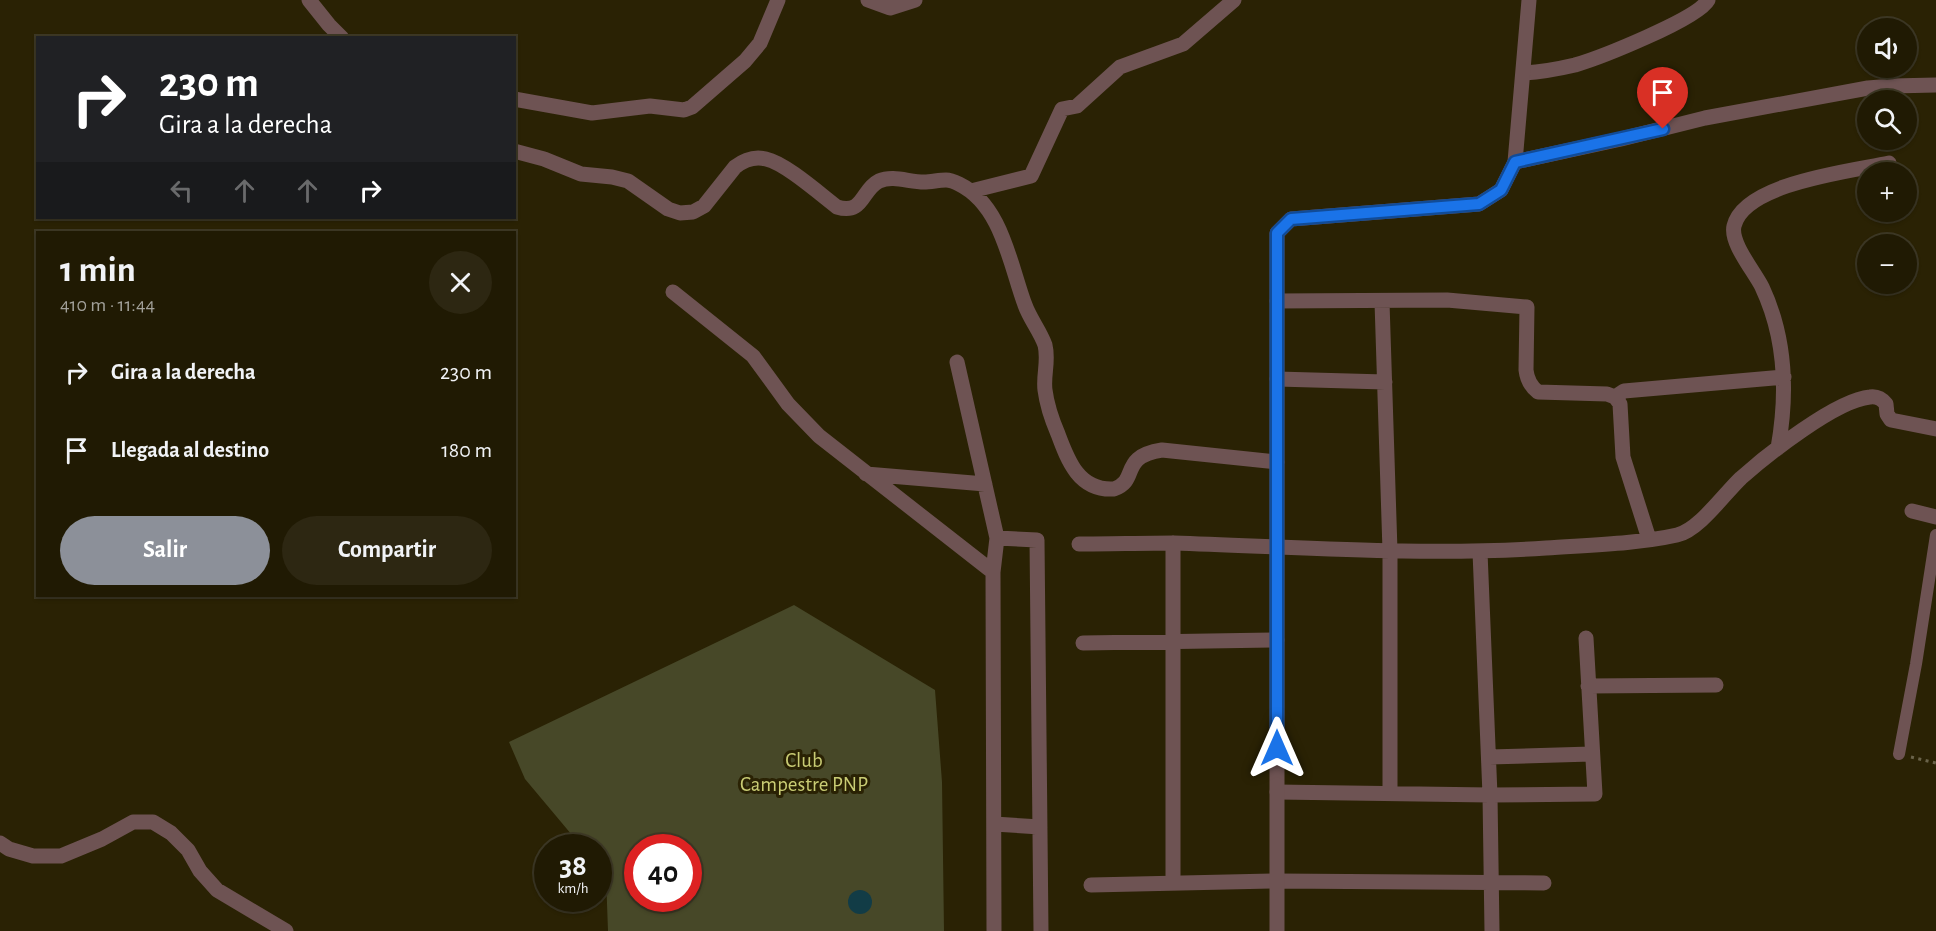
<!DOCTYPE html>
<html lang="es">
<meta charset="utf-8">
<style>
:root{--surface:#201a03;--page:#2d2712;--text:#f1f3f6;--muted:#a2a19a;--line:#3d3825;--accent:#8c9099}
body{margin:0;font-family:"Alegreya Sans",sans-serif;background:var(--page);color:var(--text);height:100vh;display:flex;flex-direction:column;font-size:22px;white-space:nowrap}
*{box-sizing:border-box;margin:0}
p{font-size:20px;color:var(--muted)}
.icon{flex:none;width:33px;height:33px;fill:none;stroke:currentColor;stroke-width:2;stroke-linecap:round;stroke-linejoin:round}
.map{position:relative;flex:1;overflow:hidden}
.details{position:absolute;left:36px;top:231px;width:480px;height:366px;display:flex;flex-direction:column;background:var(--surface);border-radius:0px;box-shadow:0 2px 4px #0004,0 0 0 2px var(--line)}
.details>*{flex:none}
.top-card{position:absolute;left:36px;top:36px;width:480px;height:183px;border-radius:0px;box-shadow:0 2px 4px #0004,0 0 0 2px var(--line);background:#202124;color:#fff;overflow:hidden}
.tools{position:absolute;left:1857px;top:18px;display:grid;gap:12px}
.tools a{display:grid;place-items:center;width:60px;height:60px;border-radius:50%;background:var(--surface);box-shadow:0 2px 4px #0004,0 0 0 2px var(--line);font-size:30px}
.speed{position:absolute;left:534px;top:834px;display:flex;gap:12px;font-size:30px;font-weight:700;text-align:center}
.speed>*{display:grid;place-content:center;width:78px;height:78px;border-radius:50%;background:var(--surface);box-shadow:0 2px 4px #0004,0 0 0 2px var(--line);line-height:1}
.speed small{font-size:15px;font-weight:400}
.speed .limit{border:9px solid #d22;background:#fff;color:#111}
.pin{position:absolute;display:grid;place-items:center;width:51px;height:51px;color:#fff;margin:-62px -26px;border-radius:50% 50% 50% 0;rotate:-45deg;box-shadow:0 0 6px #0007}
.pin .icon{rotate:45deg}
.me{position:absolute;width:66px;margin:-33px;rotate:0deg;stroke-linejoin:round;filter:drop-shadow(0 0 4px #0008)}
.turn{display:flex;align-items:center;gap:21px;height:126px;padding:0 24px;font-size:27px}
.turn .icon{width:78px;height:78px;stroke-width:2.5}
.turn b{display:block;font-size:42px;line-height:51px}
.lanes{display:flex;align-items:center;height:57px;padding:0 24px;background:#0003;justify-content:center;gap:30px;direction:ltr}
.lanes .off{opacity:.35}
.round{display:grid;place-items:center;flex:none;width:63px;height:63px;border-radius:32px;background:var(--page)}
.head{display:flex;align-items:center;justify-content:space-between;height:102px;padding:0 24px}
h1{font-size:36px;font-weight:700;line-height:45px}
.cta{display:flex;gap:12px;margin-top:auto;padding:12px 24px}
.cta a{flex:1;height:69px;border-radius:36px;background:var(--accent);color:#fff;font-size:24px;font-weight:700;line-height:69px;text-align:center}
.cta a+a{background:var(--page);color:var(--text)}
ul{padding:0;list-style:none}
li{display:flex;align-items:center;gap:18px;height:78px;padding:0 24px}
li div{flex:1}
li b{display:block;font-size:22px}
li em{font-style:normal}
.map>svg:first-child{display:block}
.green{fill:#474828;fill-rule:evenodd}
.water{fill:#123c46}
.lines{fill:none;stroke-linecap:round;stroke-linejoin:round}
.path{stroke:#6a634a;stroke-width:3;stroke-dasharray:3 4.5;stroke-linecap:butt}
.pedestrian{stroke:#6e5353;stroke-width:12}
.minor{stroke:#6e5353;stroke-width:15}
.tertiary{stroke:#6e5353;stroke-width:15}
.route-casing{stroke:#114b97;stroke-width:15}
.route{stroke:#1a73e8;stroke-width:10}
.labels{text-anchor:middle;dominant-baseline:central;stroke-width:6;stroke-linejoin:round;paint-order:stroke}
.park-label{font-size:21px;fill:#c9cc74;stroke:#2a2204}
</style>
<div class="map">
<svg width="1936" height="931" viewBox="0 0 1936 931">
<rect width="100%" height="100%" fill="#2a2204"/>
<path class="green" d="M794,605l141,85 7,92 2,149h-336l-2,-55 -7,-9 -1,-19 -16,-1 -57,-68 -16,-37zM638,848h50v50h-50z"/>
<path class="water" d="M848 902a12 12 0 1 1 24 0a12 12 0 1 1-24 0Z"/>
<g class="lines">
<path class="path" d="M1911,757l25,6"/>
<path class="pedestrian" d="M1899,754l17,-90 20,-129"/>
<path class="minor" d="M309,0l20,25 13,13
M868,0l22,8 25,-8
M1524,73c17,-1 34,-4 51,-8 24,-7 123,-46 133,-65
M514,99l78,14 58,-7 34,4 8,-3 53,-46 15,-18 18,-43
M514,151l30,8 37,15 31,3 16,4 40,28 12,4 13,-1 11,-6 31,-39c9,-7 19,-11 31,-8 19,4 54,35 71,48 27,8 24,-17 42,-26 14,-6 30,1 45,1 7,0 15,-2 22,-2 5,0 9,2 13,4 43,21 51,81 66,121 5,14 15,26 20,40 4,16 -2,30 0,45 2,16 7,30 13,44 10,27 21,57 56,55 26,-9 4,-32 48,-39l115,12
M1515,162l106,-23 84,-21 163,-30 24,-2 44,-1
M971,191l60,-15 31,-67 15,-3 43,-39 63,-23 51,-44
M673,292l80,64 35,48 31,32 174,136 1,359
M1277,301l170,-1 80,7 -1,63c1,9 4,16 12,22l69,2 8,3 5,7 3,53 26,82
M1382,302l8,249v243
M957,362l40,176 -4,34
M1277,379l108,3
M1615,397l9,-6 160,-14
M1778,448c10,-56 8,-110 -16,-161 -8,-16 -32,-44 -28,-61 10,-43 118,-55 155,-63
M866,474l119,10
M1912,511l24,6
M997,538l40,2 4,391
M1173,543v340
M1079,544c31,0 63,-1 95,-1 124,4 248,13 372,5 42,-3 91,-4 131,-13 22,-5 47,-41 64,-57 26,-23 95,-78 129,-81 7,-1 12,2 16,7l1,10 4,6 45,9
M1480,552l10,243 2,136
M1083,643l194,-3
M1588,686l128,-1
M1489,757l102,-3
M1277,792l213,3 105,-1 -9,-156
M994,824l46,3
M0,843l9,6 24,7h28l41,-17 31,-17h20l18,11 17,17 12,21 17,19 69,41
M1091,885l186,-4 267,2"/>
<path class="tertiary" d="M1277,931v-698l14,-14 188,-15 22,-14 14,-28 14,-162"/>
</g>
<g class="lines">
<g class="route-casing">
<path id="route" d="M1277,748v-515l14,-14 188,-15 22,-14 14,-28 148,-33"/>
</g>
<use href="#route" class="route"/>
</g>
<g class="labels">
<g class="park-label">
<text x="804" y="760">Club<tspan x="804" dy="24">Campestre PNP</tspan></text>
</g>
</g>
</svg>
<div class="tools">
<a><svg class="icon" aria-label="sound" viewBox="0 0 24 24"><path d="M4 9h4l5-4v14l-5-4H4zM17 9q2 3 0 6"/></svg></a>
<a><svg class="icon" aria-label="search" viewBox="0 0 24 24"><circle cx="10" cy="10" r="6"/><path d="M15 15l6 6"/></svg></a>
<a>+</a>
<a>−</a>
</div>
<div class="speed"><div>38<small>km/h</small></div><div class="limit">40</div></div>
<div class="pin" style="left:1663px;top:129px;background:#d93025"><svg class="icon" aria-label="arrive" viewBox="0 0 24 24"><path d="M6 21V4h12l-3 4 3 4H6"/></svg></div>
<svg class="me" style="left:1277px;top:748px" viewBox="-20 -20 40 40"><path d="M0-17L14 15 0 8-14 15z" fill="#1a73e8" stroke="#fff" stroke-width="4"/></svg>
<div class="top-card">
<div class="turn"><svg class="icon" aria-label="right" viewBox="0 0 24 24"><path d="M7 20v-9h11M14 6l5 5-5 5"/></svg><div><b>230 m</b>Gira a la derecha</div></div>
<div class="lanes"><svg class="icon off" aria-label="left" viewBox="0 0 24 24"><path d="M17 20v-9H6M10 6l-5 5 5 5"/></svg><svg class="icon off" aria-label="ahead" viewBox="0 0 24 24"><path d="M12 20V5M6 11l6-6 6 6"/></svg><svg class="icon off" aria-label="ahead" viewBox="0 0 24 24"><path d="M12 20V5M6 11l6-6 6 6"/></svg><svg class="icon" aria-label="right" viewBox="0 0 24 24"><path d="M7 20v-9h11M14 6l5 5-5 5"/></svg></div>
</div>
<section class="details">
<div class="head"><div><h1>1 min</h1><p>410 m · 11:44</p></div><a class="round"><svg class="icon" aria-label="close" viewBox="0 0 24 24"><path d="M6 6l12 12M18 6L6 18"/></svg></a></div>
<ul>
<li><svg class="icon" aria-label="right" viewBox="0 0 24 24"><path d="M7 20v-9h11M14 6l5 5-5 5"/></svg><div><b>Gira a la derecha</b></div><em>230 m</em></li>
<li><svg class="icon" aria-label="arrive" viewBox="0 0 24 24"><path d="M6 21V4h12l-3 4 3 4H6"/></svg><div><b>Llegada al destino</b></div><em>180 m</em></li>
</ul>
<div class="cta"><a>Salir</a><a>Compartir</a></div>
</section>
</div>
